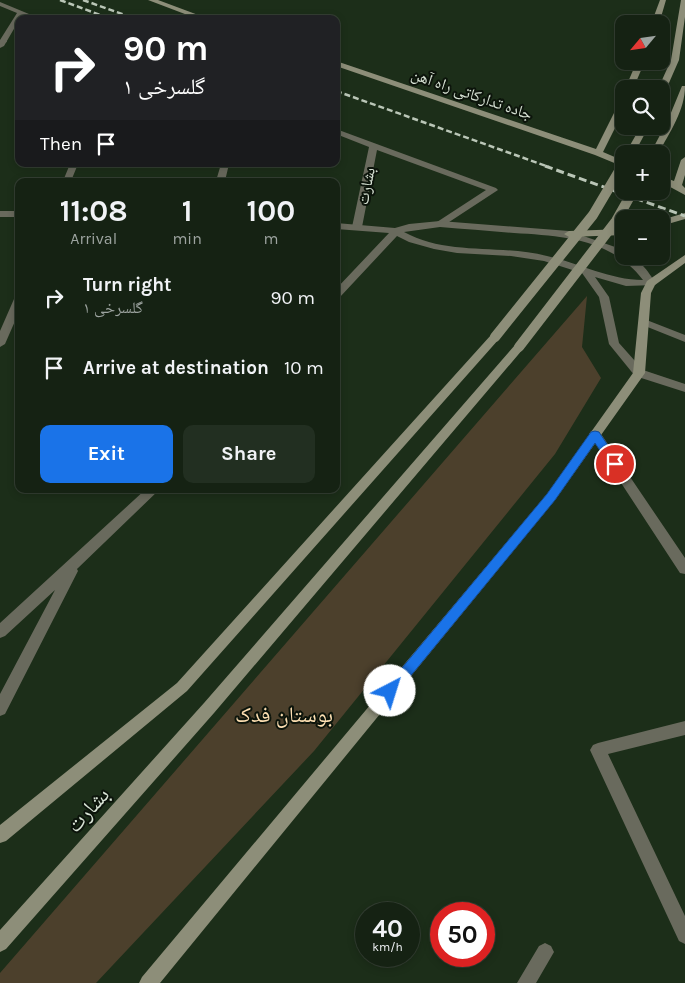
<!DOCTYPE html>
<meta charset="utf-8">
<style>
:root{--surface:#152213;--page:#222f21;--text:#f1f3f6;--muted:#9da4a0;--line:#343f33;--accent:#1a73e8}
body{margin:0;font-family:Karla,"Noto Naskh Arabic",sans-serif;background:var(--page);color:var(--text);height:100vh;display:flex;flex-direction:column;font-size:19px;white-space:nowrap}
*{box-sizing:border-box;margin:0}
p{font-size:16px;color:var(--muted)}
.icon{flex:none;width:28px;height:28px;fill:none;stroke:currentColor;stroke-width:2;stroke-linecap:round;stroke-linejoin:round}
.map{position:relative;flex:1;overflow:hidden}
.details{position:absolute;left:15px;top:178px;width:325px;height:315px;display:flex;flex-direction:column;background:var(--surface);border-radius:10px;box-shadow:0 2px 8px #0003,0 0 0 1px var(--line)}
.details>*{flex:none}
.guide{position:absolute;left:15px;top:15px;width:325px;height:152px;border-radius:10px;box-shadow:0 2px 8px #0003,0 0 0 1px var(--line);background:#202124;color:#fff;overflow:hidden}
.needle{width:32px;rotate:241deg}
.controls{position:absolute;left:615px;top:15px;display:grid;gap:10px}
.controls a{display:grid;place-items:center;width:55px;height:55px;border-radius:10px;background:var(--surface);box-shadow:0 2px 8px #0003,0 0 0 1px var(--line);font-size:25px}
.speed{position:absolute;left:355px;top:902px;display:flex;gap:10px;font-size:25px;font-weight:700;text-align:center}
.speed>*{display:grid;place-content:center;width:65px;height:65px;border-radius:50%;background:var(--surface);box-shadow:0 2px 8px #0003,0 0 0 1px var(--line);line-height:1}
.speed small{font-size:12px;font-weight:400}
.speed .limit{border:8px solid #d22;background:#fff;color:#111}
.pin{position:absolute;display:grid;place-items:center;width:42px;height:42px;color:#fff;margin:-21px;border:2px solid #fff;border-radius:50%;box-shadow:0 1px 5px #0007}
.me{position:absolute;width:55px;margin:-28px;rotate:40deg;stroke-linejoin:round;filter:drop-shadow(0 0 4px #0008)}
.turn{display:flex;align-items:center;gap:18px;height:105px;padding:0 25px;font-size:22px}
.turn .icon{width:65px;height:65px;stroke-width:2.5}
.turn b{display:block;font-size:35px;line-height:42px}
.then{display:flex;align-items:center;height:48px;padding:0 25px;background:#0003;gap:10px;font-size:19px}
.eta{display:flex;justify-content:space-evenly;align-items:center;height:85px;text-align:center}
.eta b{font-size:30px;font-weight:700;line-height:35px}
.primary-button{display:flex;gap:10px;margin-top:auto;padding:10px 25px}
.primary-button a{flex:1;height:58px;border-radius:10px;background:var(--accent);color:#fff;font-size:20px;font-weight:700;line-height:58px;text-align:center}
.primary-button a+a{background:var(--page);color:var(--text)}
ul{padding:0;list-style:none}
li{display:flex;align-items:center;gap:15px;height:70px;padding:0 25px}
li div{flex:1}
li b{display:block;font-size:19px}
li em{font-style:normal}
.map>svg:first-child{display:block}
.green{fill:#4c402c}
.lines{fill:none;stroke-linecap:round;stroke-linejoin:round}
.minor{fill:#696a5d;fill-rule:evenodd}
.tertiary{fill:#696a5d;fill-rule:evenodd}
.secondary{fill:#8d8e79;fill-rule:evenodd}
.rail-far1{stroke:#bac6b7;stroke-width:2.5;stroke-dasharray:6 3;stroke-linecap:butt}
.rail{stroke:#bac6b7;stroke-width:3;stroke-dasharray:8 4;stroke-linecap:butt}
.secondary-bridge-far1{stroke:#8d8e79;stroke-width:8}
.secondary-bridge{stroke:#8d8e79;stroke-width:10}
.route{fill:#1a73e8;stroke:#114b97}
.labels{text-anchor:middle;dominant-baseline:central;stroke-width:4;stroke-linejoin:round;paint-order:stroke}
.far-street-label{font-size:16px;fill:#d8e3d5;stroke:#0c140b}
.near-park-label{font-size:22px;fill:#fddfb2;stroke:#0c140b}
.near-street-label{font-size:22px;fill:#d8e3d5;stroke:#0c140b}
</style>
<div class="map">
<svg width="685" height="983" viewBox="0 0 685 983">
<rect width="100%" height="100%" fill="#1c2e19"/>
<path class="green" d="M587,296l-5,51 19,31 -46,76 -241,297 -218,232h-96v-10z"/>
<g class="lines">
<path class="minor" d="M0,2l41,17h-10l-9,-4 -18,31 -4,2v-8l17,-27 -17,-7z
M336,129l160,59 2,2 -55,36h-6v-4l49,-32 -109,-40 -15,77 -2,2h-6l-2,-2 17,-80 -33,-13z
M70,164h8l-7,17h-8z
M221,164h8l-4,17h-9z
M19,296v16l-14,32 -5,3v-16l14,-32z
M595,430l4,1 86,127v16l-5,-1 -89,-136 -2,-3 2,-3z
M685,721v14l-77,19 77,162v28l-6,-3 -89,-191 3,-5 5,-2z
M545,943l6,3 3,6 -18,31h-19l22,-37z"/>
<path class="tertiary" d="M0,40h6l1,2 -7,2z
M0,211h19v6h-19z
M440,221l129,10 49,17 6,3v5c15,0 24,16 32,27l-1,2 -29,1 -31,-9 14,20 10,46 24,27 42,14v8l-50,-16 -26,-32 -10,-47 -17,-24 -38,-12 -33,-5 -54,-3 -23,-4 -25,-7 -12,-6 -57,61 -4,1v-9l53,-56 -53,-4v-6l59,5 14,-4zM440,227c25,2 49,4 74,6 48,3 97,5 129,47 -33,0 -64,-17 -96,-24 -47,-12 -100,0 -143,-24z
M644,319l41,16v7l-45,-18 -1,-2 1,-2z
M146,489h14l-83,80 1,2 -73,143 -5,2v-22l55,-104 -50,46 -5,2v-15z"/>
<path class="secondary" d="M148,0h10l51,19h-11z
M660,0h6l-7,24h-8z
M681,0h4v17l-6,43 -14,32 -4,2v-5h-3l13,-29z
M336,61l260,88 24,-48 4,-2v11l-21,42 21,9v6l-29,-12 -259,-89z
M637,61h8l-12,28h-8z
M682,86h3c0,24 -15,46 -27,68h-8l18,-34z
M641,126h8l-15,28h-9z
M685,157v18l-3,10 3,3v7l-24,-13v-6l13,5 7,-21z
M685,213v6l-24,7v-6z
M624,229v6l-55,2 -5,-3 5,-3z
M685,255v8l-30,22 -4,8 -6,80 -90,127 -395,483h-21l3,-6 405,-483 86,-121 8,-80 6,-12z
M495,334l4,1 1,2 -1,2 -312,352 -181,150 -6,2v-18l177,-142 314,-348z
M519,344l4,1 1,2 -1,2 -309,364 -208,236 -6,3v-22l204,-227 311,-358z"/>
<path class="rail-far1" d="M60,0l51,19
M83,0l53,19
M336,91l213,76"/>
<path class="rail" d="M545,166l140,50"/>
<path class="secondary-bridge-far1" d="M622,167l2,-4"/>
<path class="secondary-bridge" d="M495,337l98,-122 29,-49
M519,347l97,-126 17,-30"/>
</g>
<path class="route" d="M595,431l4,1 20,30 2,2 -2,3h-8l-16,-24 -40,57 -160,195 -5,2 -4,-2 -2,-4 2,-4 161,-193 44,-62z"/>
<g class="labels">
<g class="far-street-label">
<text transform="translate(472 94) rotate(19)">جاده تدارکاتی راه آهن</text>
<text transform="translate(366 186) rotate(-79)">بشارت</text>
</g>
<g class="near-park-label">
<text x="284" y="715">بوستان فدک</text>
</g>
<g class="near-street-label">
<text transform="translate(88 810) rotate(-48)">بشارت</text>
</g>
</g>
</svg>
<div class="controls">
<a><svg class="needle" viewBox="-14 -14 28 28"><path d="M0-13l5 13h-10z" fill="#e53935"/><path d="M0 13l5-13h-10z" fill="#9da4a0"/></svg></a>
<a><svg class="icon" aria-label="search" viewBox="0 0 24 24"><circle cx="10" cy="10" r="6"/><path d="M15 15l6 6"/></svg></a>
<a>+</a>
<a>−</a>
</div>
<div class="speed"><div>40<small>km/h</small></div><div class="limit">50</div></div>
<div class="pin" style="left:615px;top:464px;background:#d93025"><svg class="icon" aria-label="arrive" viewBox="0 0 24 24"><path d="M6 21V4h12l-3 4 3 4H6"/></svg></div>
<svg class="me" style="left:390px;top:691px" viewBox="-20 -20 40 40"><circle r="19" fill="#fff"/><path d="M0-13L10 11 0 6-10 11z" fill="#1a73e8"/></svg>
<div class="guide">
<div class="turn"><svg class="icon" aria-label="right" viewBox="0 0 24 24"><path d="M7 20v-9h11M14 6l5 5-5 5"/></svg><div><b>90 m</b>گلسرخی ۱</div></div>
<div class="then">Then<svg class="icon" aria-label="arrive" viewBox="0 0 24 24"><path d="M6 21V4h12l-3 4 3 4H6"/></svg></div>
</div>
<section class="details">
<div class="eta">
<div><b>11:08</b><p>Arrival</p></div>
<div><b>1</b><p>min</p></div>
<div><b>100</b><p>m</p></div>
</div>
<ul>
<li><svg class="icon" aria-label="right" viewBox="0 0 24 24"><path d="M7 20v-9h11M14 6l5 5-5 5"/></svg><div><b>Turn right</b><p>گلسرخی ۱</p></div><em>90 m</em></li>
<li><svg class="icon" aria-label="arrive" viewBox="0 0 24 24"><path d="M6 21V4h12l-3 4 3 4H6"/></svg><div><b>Arrive at destination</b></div><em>10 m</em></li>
</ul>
<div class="primary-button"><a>Exit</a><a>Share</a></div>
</section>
</div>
